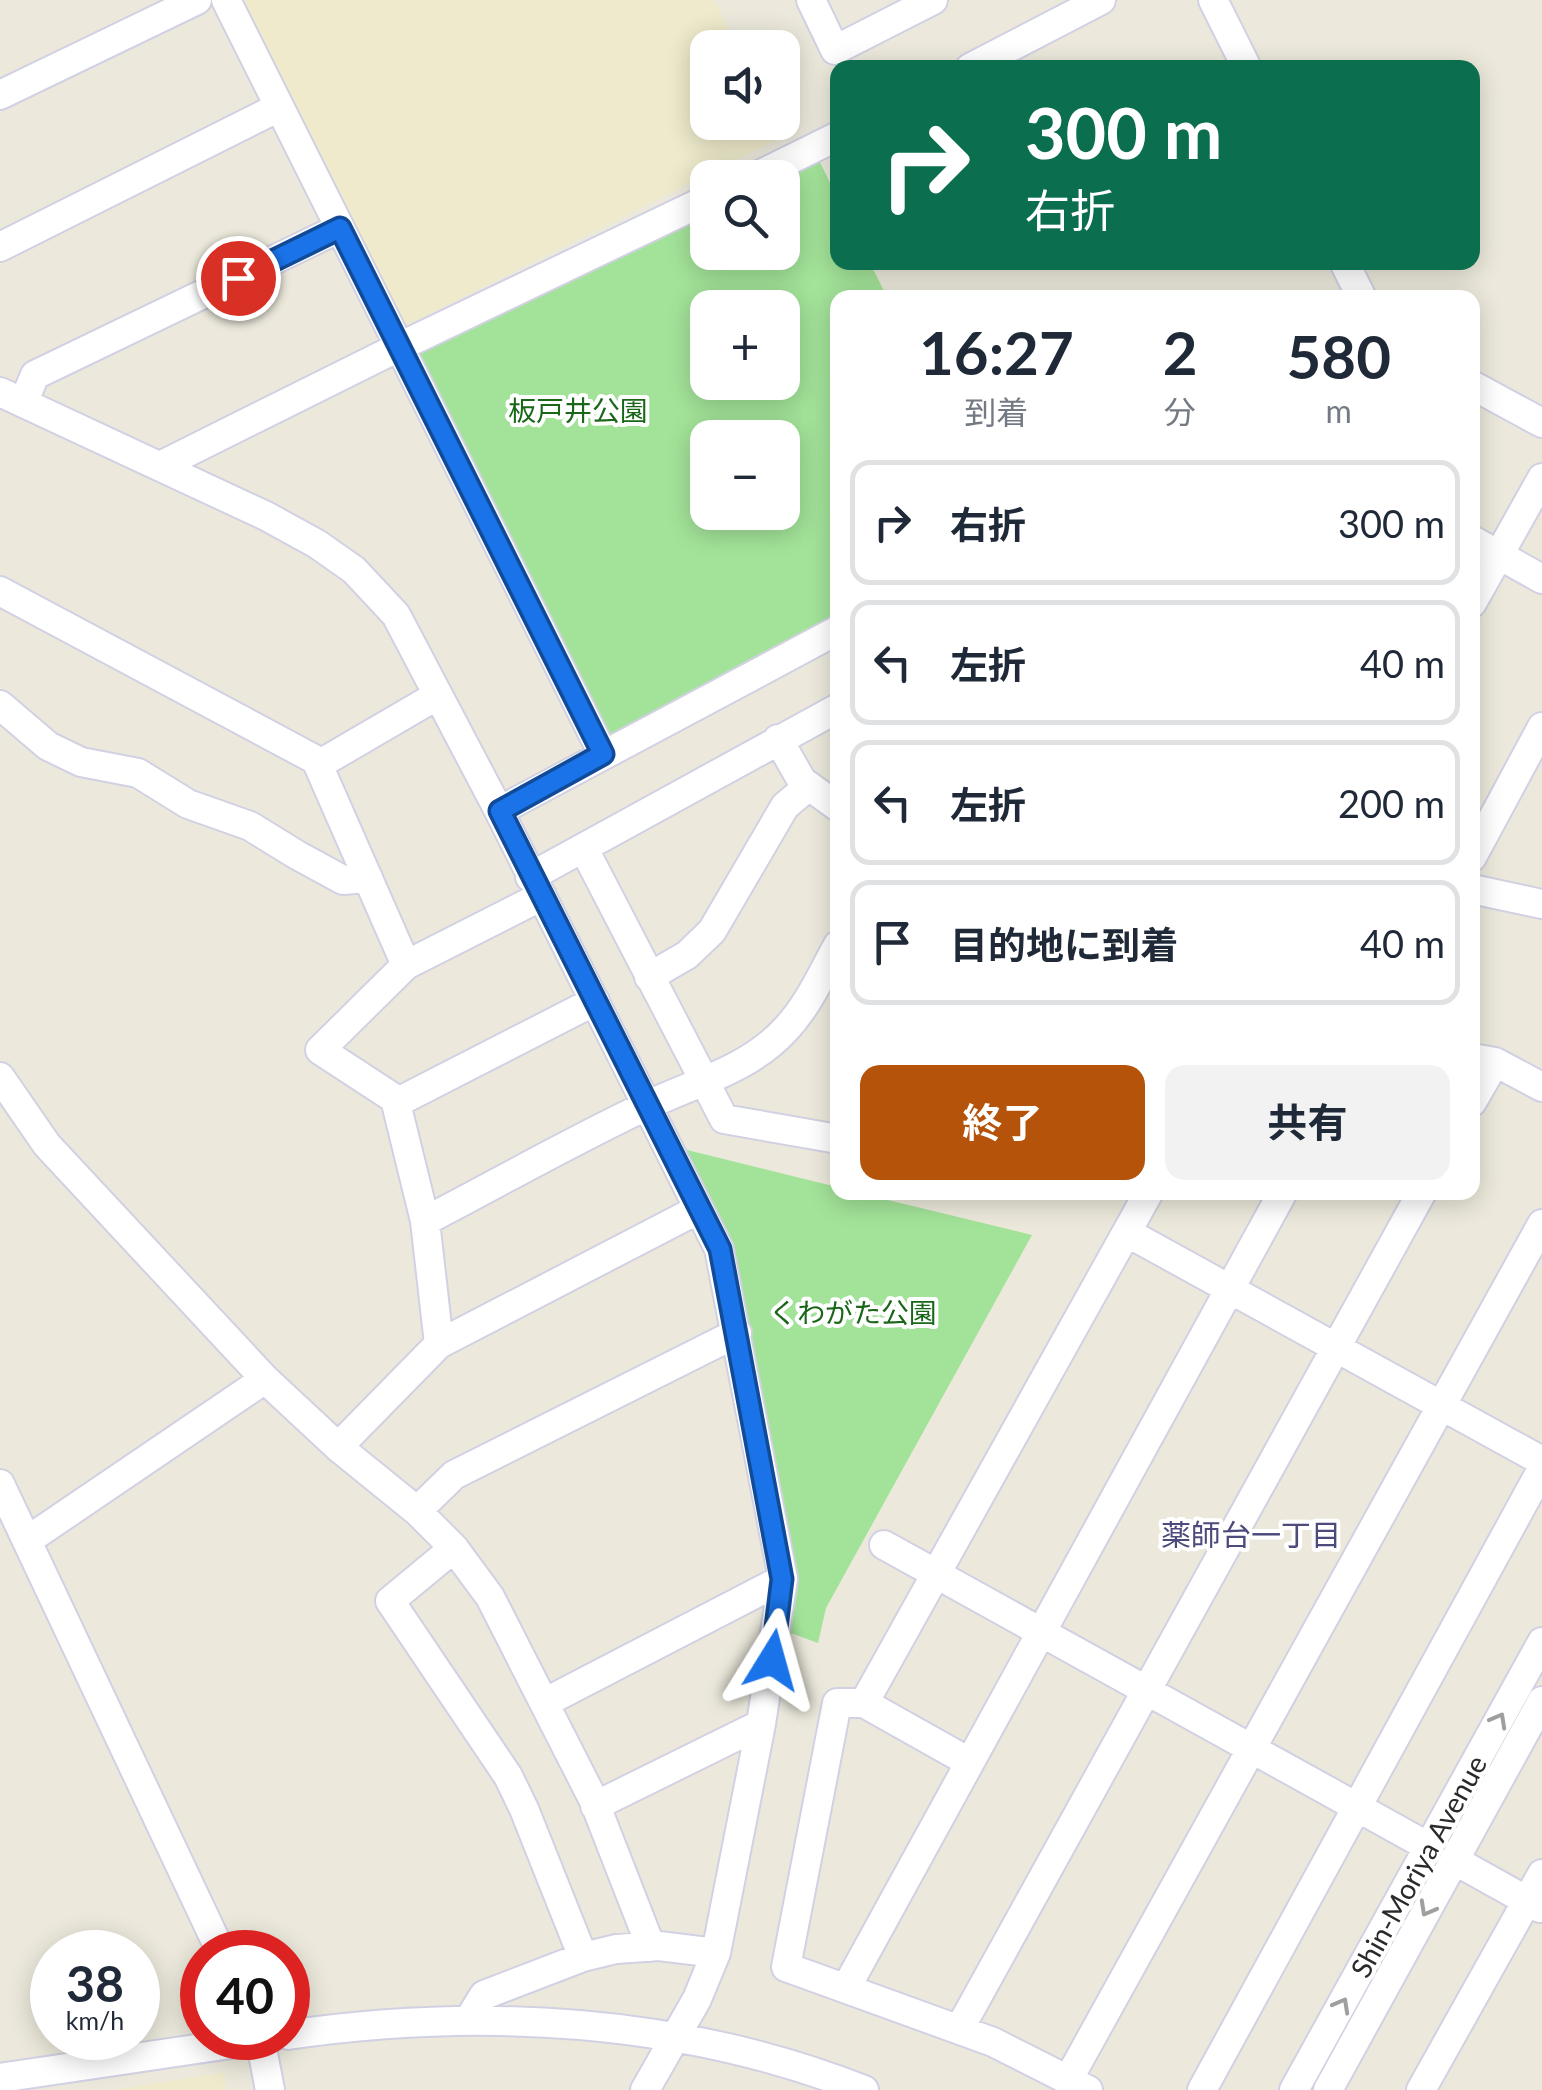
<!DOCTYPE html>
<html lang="ja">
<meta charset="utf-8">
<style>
:root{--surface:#fff;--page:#f2f2f3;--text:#1f2937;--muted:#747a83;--line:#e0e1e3;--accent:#b45309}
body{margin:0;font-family:Lato,"Noto Sans JP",sans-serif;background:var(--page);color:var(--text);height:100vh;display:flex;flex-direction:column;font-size:38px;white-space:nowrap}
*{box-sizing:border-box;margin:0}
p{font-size:32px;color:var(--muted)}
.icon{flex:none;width:55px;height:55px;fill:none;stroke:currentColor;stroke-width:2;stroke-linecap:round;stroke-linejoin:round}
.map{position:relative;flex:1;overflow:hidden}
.panel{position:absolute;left:830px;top:290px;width:650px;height:910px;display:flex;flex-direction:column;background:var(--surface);border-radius:20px;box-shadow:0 5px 25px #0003}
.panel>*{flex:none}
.banner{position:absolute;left:830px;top:60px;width:650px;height:210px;border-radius:20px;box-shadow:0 5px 25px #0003;background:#0b6e4f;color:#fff;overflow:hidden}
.buttons{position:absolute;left:690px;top:30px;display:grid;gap:20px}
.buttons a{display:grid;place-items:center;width:110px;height:110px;border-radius:20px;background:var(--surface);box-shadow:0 5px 25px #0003;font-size:50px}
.speed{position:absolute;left:30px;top:1930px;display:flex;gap:20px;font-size:50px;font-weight:700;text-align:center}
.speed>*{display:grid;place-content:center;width:130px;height:130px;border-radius:50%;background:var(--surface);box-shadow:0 5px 25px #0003;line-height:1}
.speed small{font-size:25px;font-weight:400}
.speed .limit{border:15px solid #d22;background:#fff;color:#111}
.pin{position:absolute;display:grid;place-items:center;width:85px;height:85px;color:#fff;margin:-42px;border:5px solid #fff;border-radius:50%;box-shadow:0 2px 10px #0007}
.me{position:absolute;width:110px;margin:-55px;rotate:8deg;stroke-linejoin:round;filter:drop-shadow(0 0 8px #0008)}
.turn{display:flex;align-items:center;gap:35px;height:210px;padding:0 30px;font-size:45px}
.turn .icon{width:130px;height:130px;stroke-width:2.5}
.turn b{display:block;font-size:70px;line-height:85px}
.eta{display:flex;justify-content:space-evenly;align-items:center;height:170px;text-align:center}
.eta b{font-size:60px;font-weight:700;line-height:70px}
.action{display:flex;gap:20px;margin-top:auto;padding:20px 30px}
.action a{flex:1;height:115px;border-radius:20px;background:var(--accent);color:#fff;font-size:40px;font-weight:700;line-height:115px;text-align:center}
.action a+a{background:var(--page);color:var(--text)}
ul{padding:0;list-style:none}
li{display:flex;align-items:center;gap:30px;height:125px;margin:0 20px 15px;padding:0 10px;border:5px solid var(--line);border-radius:20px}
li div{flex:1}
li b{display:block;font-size:38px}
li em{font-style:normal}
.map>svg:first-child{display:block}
.education{fill:#eeeacb}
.green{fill:#a3e399;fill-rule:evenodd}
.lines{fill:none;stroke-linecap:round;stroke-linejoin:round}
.minor-casing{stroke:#d2d1e3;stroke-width:32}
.minor{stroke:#fff;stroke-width:28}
.oneway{stroke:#9f9f9f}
.route-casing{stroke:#114b97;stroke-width:25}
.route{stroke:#1a73e8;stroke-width:18}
.labels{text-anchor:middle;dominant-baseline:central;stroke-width:8;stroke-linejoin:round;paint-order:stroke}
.park-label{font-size:28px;fill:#1a671a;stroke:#fff}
.street-label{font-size:28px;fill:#2a2a2a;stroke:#fff}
.neighbourhood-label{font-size:30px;fill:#4c4b7b;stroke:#fff}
</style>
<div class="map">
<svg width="1542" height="2090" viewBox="0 0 1542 2090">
<rect width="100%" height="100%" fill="#ece9dc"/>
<path class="education" d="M236,0h478l24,47 -30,1v74l67,1 7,14 -379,190z
M224,2073l3,17h-117l113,-17z"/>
<path class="green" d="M813,148l24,49 1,65 32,1 17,34 -49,1 -1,332 -234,124 -204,-407 308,-148 1,53h74v-74zM708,308h74v74h-74zM708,438h74v74h-74z
M667,1145l170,42 1,5 21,1 173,42 -206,373 -8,35 -41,-15 -40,-295z"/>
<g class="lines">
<g class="minor-casing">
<path id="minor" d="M226,0l377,754
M811,0l24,50 98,-50
M1213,0l34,68
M970,68l131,-68
M0,95l197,-95
M753,178l85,-42
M0,247l279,-140
M1344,262l18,36
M1472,385l70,38
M0,392l266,124 51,28 37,26 42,45 103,196 220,438 64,330 -22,145 -45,229 -19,46 -52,91
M23,403l12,-28 305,-147
M160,466l239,-119 309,-148
M1472,540l70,39
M0,591l316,169 90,205
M1472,603l70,-125
M0,705l48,41 33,16 57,11 50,31 62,22 47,29 46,25 25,-2
M778,739l24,42 36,26
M318,765l120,-70
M499,811l339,-181
M584,849l140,270 114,20
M1472,857l70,-130
M530,877l308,-169
M1472,889l70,15
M649,977l38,-22 25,-24 73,-125 24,-20
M1472,1058l23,4 47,25
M0,1077l47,68 218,234 73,68 79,64 37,37 36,49 104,204 57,146
M1472,1102l23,-40
M396,1103l199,-102
M425,1221c73,-38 145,-79 219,-114 49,-24 103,-36 141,-77 23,-24 37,-56 53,-85
M1128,1233l414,228
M439,1344l260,-135
M338,1447l101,-103 -14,-123 -30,-122 -75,-49 86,-85 136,-69
M0,1484l221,468
M417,1511l37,-36 283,-142
M28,1540l237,-161
M884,1545l545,302
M454,1548l-64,53 118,175 16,33 59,148
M544,1703l239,-124
M864,1703l285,-511
M969,1762l-105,-59h-27l-51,264 207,75 95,48
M595,1806l166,-82
M1454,1860l86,48
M846,1988l437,-796
M468,2021l16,-26 99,-38 33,-8 43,-3 57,7
M960,2028l462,-836
M288,2035c193,-28 393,-17 576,55
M260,2038l10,52
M0,2078l271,-40
M1068,2080l474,-856
M1202,2090l340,-621
M1294,2090l248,-448
M1328,2090l214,-389
M1421,2090l121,-216"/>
</g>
<use href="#minor" class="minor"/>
</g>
<defs><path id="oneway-chevron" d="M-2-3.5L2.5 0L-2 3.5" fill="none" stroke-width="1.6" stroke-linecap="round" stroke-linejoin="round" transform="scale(2.5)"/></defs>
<g class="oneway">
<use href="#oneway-chevron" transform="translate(1499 1720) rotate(-61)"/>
<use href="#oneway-chevron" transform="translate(1427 1909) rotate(119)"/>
<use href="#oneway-chevron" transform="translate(1342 2005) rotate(-61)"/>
</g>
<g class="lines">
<g class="route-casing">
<path id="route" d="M238,278l102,-50 263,526 -103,57 220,438 62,330 -10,81"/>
</g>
<use href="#route" class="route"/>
</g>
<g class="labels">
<g class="park-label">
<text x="578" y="410">板戸井公園</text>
<text x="853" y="1312">くわがた公園</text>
</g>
<g class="street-label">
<text transform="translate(1418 1866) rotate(-61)">Shin-Moriya Avenue</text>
</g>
<g class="neighbourhood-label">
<text x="1251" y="1534">薬師台一丁目</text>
</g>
</g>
</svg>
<div class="buttons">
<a><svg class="icon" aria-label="sound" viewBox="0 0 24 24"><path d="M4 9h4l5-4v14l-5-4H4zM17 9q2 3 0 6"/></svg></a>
<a><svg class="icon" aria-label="search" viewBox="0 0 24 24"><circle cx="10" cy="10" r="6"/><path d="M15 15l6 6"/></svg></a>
<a>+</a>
<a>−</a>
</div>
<div class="speed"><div>38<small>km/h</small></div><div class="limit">40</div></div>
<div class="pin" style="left:238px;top:278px;background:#d93025"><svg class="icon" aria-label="arrive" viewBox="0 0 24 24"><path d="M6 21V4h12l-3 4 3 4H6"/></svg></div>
<svg class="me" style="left:772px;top:1660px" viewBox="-20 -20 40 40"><path d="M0-17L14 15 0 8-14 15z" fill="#1a73e8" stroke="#fff" stroke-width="4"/></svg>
<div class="banner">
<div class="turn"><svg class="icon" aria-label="right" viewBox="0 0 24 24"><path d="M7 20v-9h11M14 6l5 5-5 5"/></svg><div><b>300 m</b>右折</div></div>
</div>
<section class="panel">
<div class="eta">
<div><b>16:27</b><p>到着</p></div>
<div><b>2</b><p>分</p></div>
<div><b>580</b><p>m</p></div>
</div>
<ul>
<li><svg class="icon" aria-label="right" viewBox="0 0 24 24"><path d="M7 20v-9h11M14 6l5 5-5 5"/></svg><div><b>右折</b></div><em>300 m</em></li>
<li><svg class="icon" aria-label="left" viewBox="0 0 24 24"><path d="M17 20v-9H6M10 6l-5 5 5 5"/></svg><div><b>左折</b></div><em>40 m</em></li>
<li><svg class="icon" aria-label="left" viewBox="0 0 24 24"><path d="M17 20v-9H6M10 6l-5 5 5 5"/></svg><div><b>左折</b></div><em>200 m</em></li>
<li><svg class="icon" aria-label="arrive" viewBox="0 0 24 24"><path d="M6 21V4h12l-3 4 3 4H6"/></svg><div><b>目的地に到着</b></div><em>40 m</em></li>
</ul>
<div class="action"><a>終了</a><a>共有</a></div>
</section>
</div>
